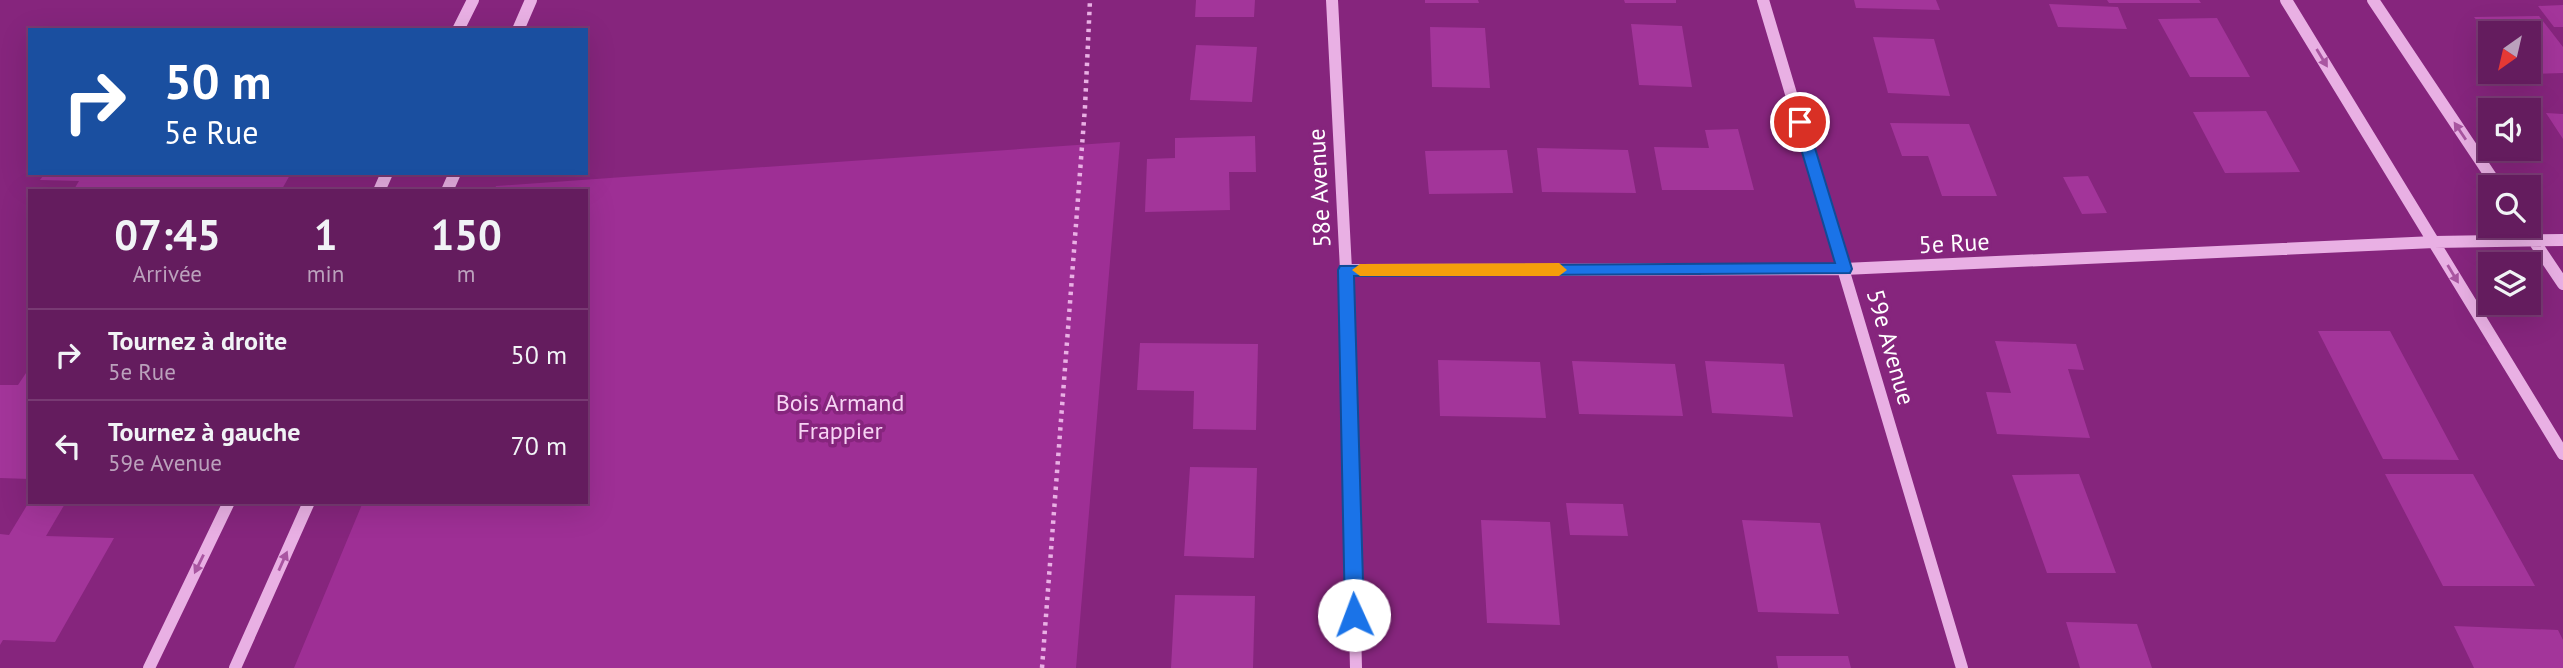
<!DOCTYPE html>
<html lang="fr">
<meta charset="utf-8">
<style>
:root{--surface:#641c5e;--page:#6a2564;--text:#f1f3f6;--muted:#bba1bc;--line:#783a73}
body{margin:0;font-family:"PT Sans",sans-serif;background:var(--page);color:var(--text);height:100vh;display:flex;flex-direction:column;font-size:26px;white-space:nowrap}
*{box-sizing:border-box;margin:0}
p{font-size:23px;color:var(--muted)}
.icon{flex:none;width:38px;height:38px;fill:none;stroke:currentColor;stroke-width:2;stroke-linecap:round;stroke-linejoin:round}
.map{position:relative;flex:1;overflow:hidden}
.panel{position:absolute;left:28px;top:189px;width:560px;height:315px;display:flex;flex-direction:column;background:var(--surface);border-radius:0px;box-shadow:0 7px 28px #0002,0 0 0 2px var(--line)}
.panel>*{flex:none}
.top-card{position:absolute;left:28px;top:28px;width:560px;height:147px;border-radius:0px;box-shadow:0 7px 28px #0002,0 0 0 2px var(--line);background:#1a4fa0;color:#fff;overflow:hidden}
.needle{width:46px;rotate:214deg}
.fabs{position:absolute;left:2478px;top:21px;display:grid;gap:14px}
.fabs a{display:grid;place-items:center;width:63px;height:63px;border-radius:0px;background:var(--surface);box-shadow:0 7px 28px #0002,0 0 0 2px var(--line);font-size:35px}
.pin{position:absolute;display:grid;place-items:center;width:60px;height:60px;color:#fff;margin:-30px;border:4px solid #fff;border-radius:50%;box-shadow:0 2px 7px #0007}
.me{position:absolute;width:77px;margin:-38px;rotate:358deg;stroke-linejoin:round;filter:drop-shadow(0 0 5px #0008)}
.turn{display:flex;align-items:center;gap:24px;height:147px;padding:0 21px;font-size:32px}
.turn .icon{width:91px;height:91px;stroke-width:2.5}
.turn b{display:block;font-size:49px;line-height:60px}
.eta{display:flex;justify-content:space-evenly;align-items:center;height:119px;text-align:center}
.eta b{font-size:42px;font-weight:700;line-height:49px}
ul{padding:0;list-style:none}
li{display:flex;align-items:center;gap:21px;height:91px;padding:0 21px;border-top:2px solid var(--line)}
li div{flex:1}
li b{display:block;font-size:26px}
li em{font-style:normal}
.map>svg:first-child{display:block}
.green{fill:#9e2f95}
.building{fill:#a3359a}
.lines{fill:none;stroke-linecap:round;stroke-linejoin:round}
.path{stroke:#e9b0e4;stroke-width:4.5;stroke-dasharray:3.5 5;stroke-linecap:butt}
.minor{stroke:#e9b0e4;stroke-width:12}
.oneway{fill:#a956a1}
.route{fill:#1a73e8;stroke:#114b97;stroke-width:2}
.slow{fill:#f59e0b}
.labels{text-anchor:middle;dominant-baseline:central;stroke-width:7;stroke-linejoin:round;paint-order:stroke}
.street-label{font-size:24px;fill:#fff;stroke:#86257d}
.park-label{font-size:24px;fill:#f7d4f4;stroke:#86257d}
</style>
<div class="map">
<svg width="2563" height="668" viewBox="0 0 2563 668">
<rect width="100%" height="100%" fill="#86257d"/>
<path class="green" d="M1120,142l-44,526h-782l69,-166h223v-311h-92l2,-5z"/>
<path class="building" d="M1196,0h59l-1,17h-59z
M1425,0h53l1,3h-54z
M1624,0h52v3h-51z
M1854,0h82l4,10 -84,-2z
M2107,0h92l2,3h-92z
M2049,4l69,3 9,22 -69,-2z
M2563,5v22h-9l-16,-21z
M2539,16l24,31v26l-34,1v-41h-39v5l-16,-21z
M2217,18l33,59h-60l-32,-58z
M1631,24l51,2 10,61 -53,-2z
M1430,27l55,1 5,60 -58,-1z
M1873,37l61,2 16,57 -62,-3z
M1196,45l61,2 -5,55 -62,-2z
M2266,111l34,61 -75,1 -32,-61z
M2546,113l17,1v25z
M1890,123l79,1 28,72h-55l-14,-40h-26z
M1738,129l16,61h-92l-8,-43 55,1 -4,-18z
M1255,136l1,36h-27l1,38 -85,2 2,-53 28,-1v-20z
M1537,148l91,2 8,43 -94,-1z
M1507,150l6,43 -84,1 -4,-43z
M45,173h246l-10,18h-208l6,-10 -39,-1z
M2088,176l19,37 -25,1 -19,-37z
M2318,331h72l69,129 -76,-1z
M1995,341l81,3 8,26 -16,-1 22,69 -93,-4 -11,-42 25,1z
M1140,343l118,1 -2,86 -63,-1 1,-38 -57,-1z
M1438,360l102,2 6,56 -106,-2z
M1572,361l103,3 8,52 -104,-2z
M1705,361l79,3 9,53 -81,-4z
M30,367v112l-30,-1v-93h18z
M1190,467l67,1 -3,90 -70,-2z
M2079,474l37,99h-69l-35,-98z
M2385,474h88l62,112h-92z
M29,502h37l-20,34 68,2 -59,104 -52,-2 -3,5v-111l9,1z
M1566,503l57,1 5,32 -58,-1z
M1481,520l69,2 10,103 -73,-2z
M1742,520l78,3 19,91 -81,-2z
M1175,595l80,1 -2,72h-82z
M2066,622l71,2 15,44h-72z
M2454,626l104,4 5,10v28h-89z
M1776,656h72l3,12h-73z"/>
<g class="lines">
<path class="path" d="M1042,668l43,-561 5,-107"/>
<path class="minor" d="M1332,0l14,270 10,398
M1763,0l199,668
M2286,0l277,454
M2373,0l125,187
M458,30l15,-30
M518,30l13,-30
M379,191l8,-18
M447,191l8,-18
M2524,226l39,58
M1346,270l498,-1 590,-27 129,-2
M149,668l80,-166
M235,668l74,-166"/>
</g>
<defs><path id="oneway-solid" d="M-6-.8H1V-3.2L6.5 0L1 3.2V.8H-6Z" transform="scale(1.75)"/></defs>
<g class="oneway">
<use href="#oneway-solid" transform="translate(2322 58) rotate(59)"/>
<use href="#oneway-solid" transform="translate(2460 131) rotate(-124)"/>
<use href="#oneway-solid" transform="translate(2453 274) rotate(59)"/>
<use href="#oneway-solid" transform="translate(283 561) rotate(-66)"/>
<use href="#oneway-solid" transform="translate(199 564) rotate(116)"/>
</g>
<path class="route" d="M1800,117l7,5 45,147 -2,4 -496,3 10,339 -3,6 -7,2 -6,-2 -3,-6 -7,-345 2,-4 495,-3 -42,-141z"/>
<path class="slow" d="M1559,263l8,7 -8,6h-199l-8,-6 8,-6z"/>
<g class="labels">
<g class="street-label">
<text transform="translate(1319 188) rotate(-93)">58e Avenue</text>
<text transform="translate(1954 243) rotate(-3)">5e Rue</text>
<text transform="translate(1891 347) rotate(74)">59e Avenue</text>
</g>
<g class="park-label">
<text x="840" y="402">Bois Armand<tspan x="840" dy="28">Frappier</tspan></text>
</g>
</g>
</svg>
<div class="fabs">
<a><svg class="needle" viewBox="-14 -14 28 28"><path d="M0-13l5 13h-10z" fill="#e53935"/><path d="M0 13l5-13h-10z" fill="#bba1bc"/></svg></a>
<a><svg class="icon" aria-label="sound" viewBox="0 0 24 24"><path d="M4 9h4l5-4v14l-5-4H4zM17 9q2 3 0 6"/></svg></a>
<a><svg class="icon" aria-label="search" viewBox="0 0 24 24"><circle cx="10" cy="10" r="6"/><path d="M15 15l6 6"/></svg></a>
<a><svg class="icon" aria-label="layers" viewBox="0 0 24 24"><path d="M12 4l9 5-9 5-9-5zM3 14l9 5 9-5"/></svg></a>
</div>
<div class="pin" style="left:1800px;top:122px;background:#d93025"><svg class="icon" aria-label="arrive" viewBox="0 0 24 24"><path d="M6 21V4h12l-3 4 3 4H6"/></svg></div>
<svg class="me" style="left:1354px;top:615px" viewBox="-20 -20 40 40"><circle r="19" fill="#fff"/><path d="M0-13L10 11 0 6-10 11z" fill="#1a73e8"/></svg>
<div class="top-card">
<div class="turn"><svg class="icon" aria-label="right" viewBox="0 0 24 24"><path d="M7 20v-9h11M14 6l5 5-5 5"/></svg><div><b>50 m</b>5e Rue</div></div>
</div>
<section class="panel">
<div class="eta">
<div><b>07:45</b><p>Arrivée</p></div>
<div><b>1</b><p>min</p></div>
<div><b>150</b><p>m</p></div>
</div>
<ul>
<li><svg class="icon" aria-label="right" viewBox="0 0 24 24"><path d="M7 20v-9h11M14 6l5 5-5 5"/></svg><div><b>Tournez à droite</b><p>5e Rue</p></div><em>50 m</em></li>
<li><svg class="icon" aria-label="left" viewBox="0 0 24 24"><path d="M17 20v-9H6M10 6l-5 5 5 5"/></svg><div><b>Tournez à gauche</b><p>59e Avenue</p></div><em>70 m</em></li>
</ul>
</section>
</div>
